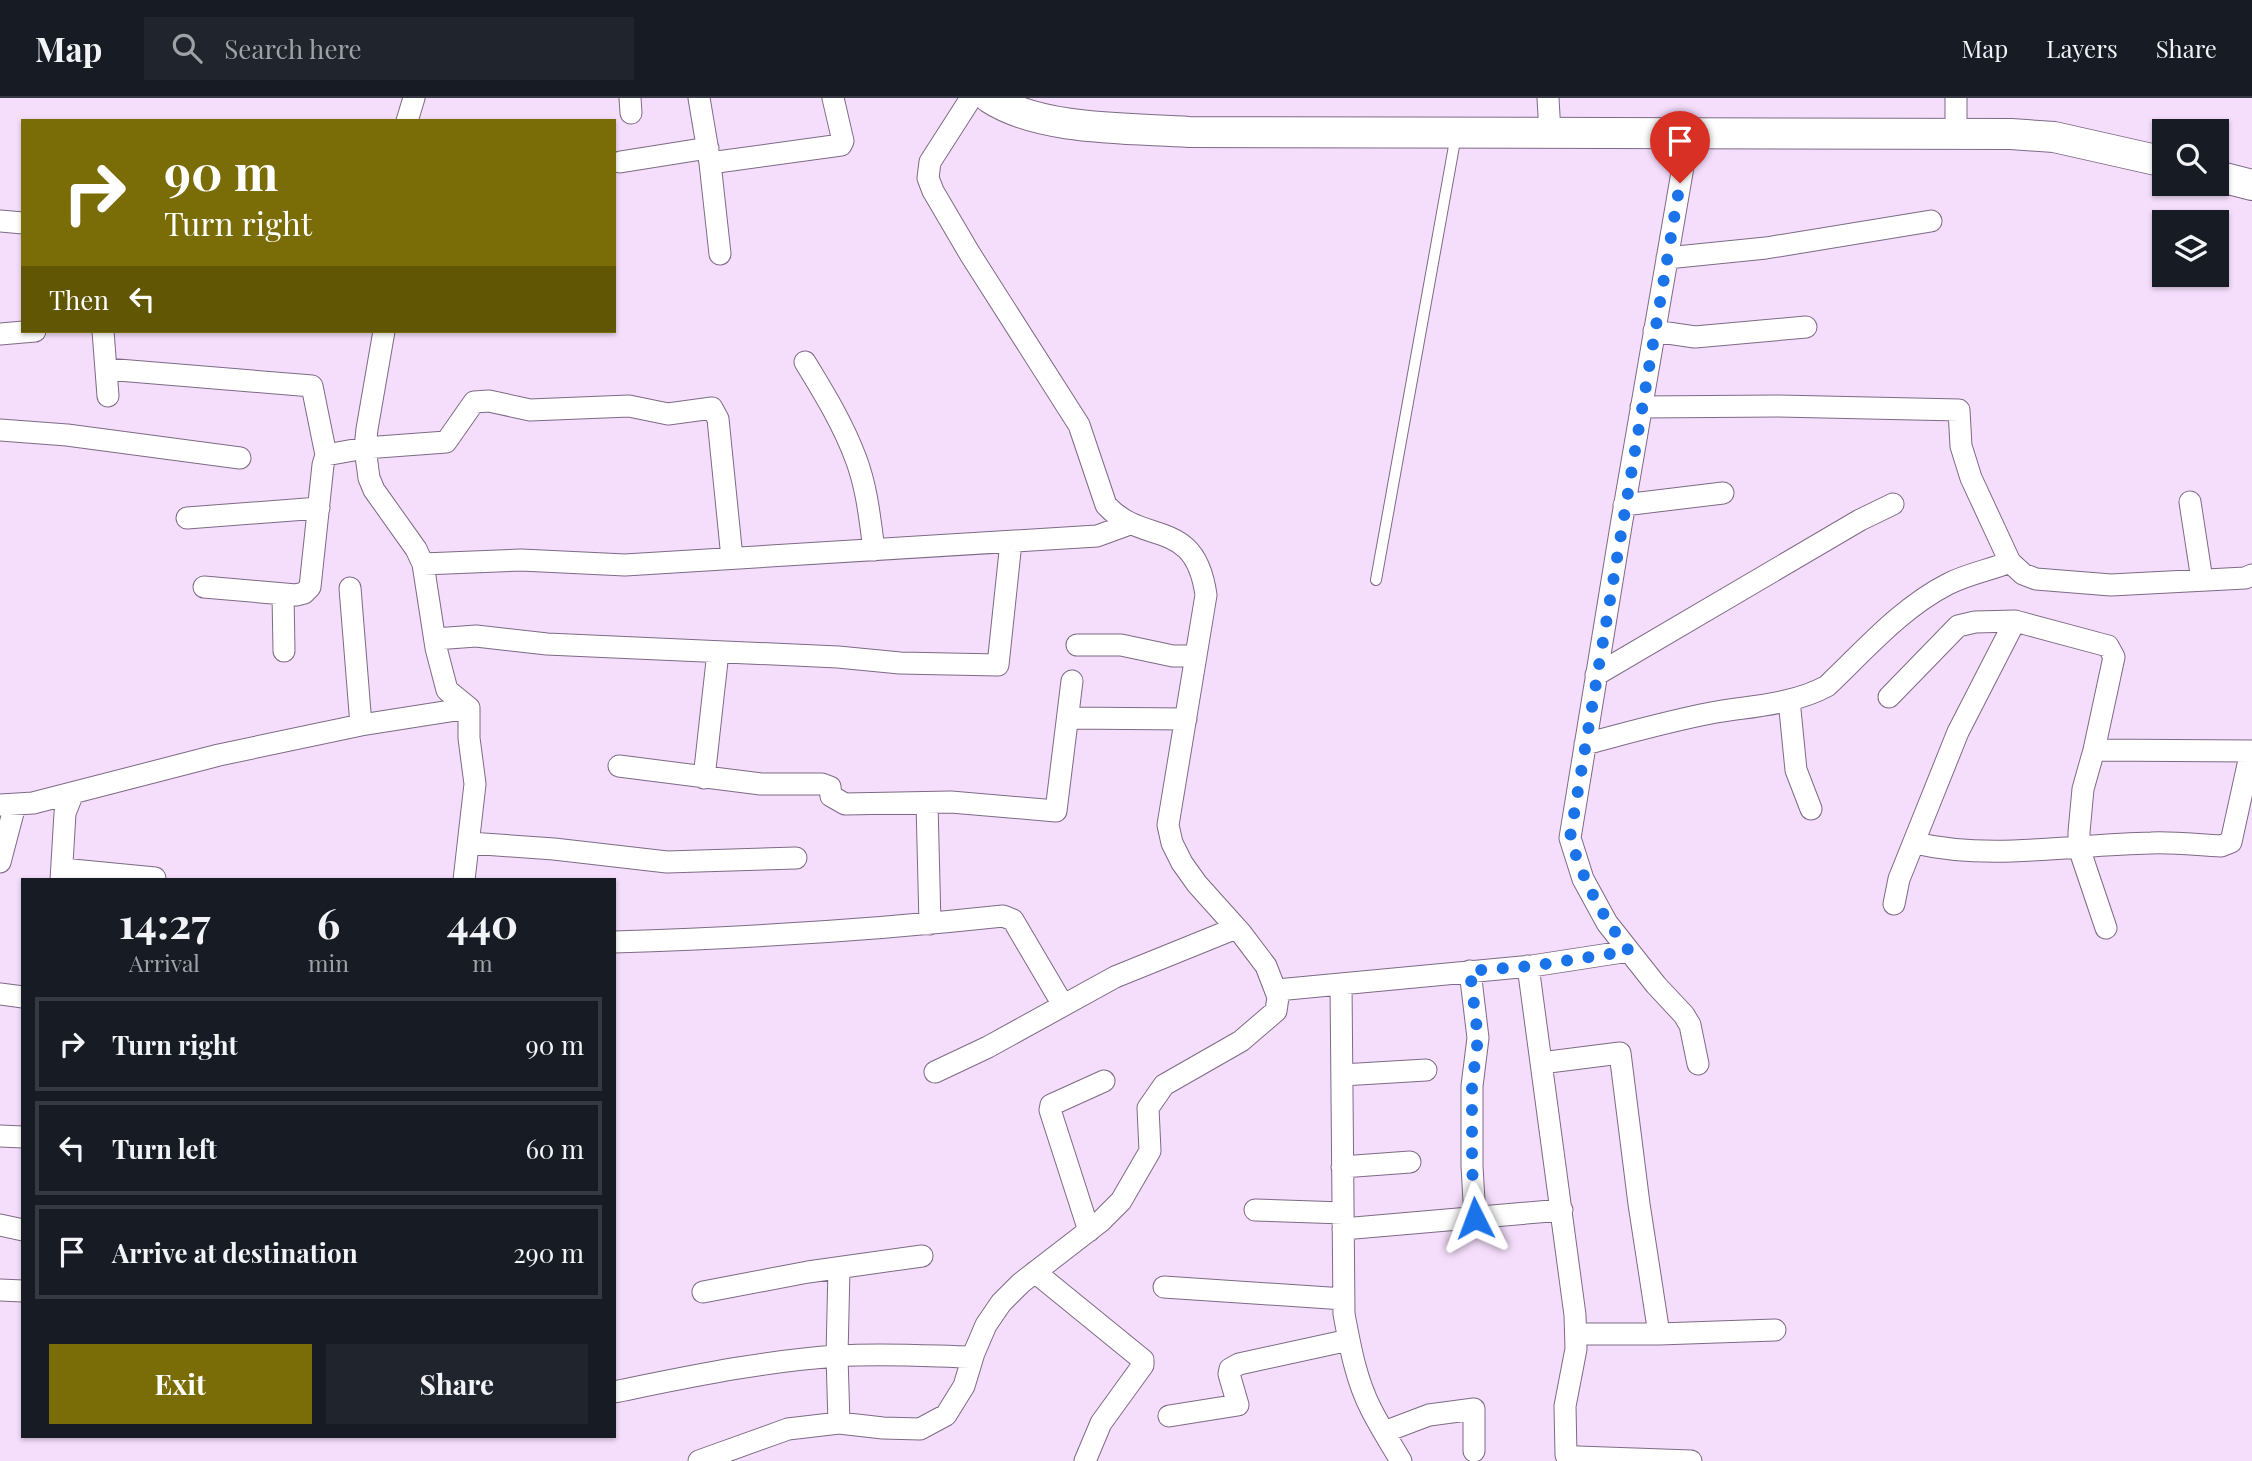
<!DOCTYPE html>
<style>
:root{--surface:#171b24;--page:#20242c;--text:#f1f3f6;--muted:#9ea1a6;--line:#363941;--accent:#7a6c06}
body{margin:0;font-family:"Playfair Display",serif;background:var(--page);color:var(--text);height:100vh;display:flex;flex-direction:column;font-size:26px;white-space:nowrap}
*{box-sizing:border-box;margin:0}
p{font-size:23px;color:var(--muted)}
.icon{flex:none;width:38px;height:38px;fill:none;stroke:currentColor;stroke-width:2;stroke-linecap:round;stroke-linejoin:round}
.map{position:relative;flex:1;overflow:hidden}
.sheet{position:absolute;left:21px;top:780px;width:595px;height:560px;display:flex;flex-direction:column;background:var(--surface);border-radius:0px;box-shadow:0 2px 5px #0004}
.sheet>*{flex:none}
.banner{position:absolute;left:21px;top:21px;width:595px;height:214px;border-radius:0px;box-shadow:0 2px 5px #0004;background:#7a6c06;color:#fff;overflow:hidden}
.fabs{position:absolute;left:2152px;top:21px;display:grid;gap:14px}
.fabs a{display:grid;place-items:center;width:77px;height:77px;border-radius:0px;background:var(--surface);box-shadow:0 2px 5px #0004;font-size:35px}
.pin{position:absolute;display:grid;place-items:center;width:60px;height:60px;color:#fff;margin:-72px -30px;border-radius:50% 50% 50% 0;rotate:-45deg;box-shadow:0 0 7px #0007}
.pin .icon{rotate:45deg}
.me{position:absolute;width:77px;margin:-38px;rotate:357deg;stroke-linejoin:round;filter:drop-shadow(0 0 5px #0008)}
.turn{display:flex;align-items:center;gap:24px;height:147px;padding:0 28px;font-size:32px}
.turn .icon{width:91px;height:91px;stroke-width:2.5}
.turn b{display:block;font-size:49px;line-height:60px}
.then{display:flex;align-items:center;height:66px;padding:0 28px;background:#0003;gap:14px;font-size:26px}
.eta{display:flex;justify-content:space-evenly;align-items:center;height:119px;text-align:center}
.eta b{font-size:42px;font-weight:700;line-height:49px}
.cta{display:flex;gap:14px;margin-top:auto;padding:14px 28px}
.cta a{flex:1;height:80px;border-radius:0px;background:var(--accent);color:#fff;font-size:28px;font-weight:700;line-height:80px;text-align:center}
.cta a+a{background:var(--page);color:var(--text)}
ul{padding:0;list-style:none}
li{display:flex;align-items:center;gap:21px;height:94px;margin:0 14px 10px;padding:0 14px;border:4px solid var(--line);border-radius:0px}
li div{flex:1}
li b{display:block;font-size:26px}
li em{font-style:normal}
header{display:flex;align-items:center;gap:42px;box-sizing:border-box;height:98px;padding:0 35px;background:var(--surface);border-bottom:2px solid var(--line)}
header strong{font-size:33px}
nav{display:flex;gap:38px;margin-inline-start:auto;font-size:24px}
.search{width:490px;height:63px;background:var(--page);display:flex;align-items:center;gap:18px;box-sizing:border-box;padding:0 24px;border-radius:0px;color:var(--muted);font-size:26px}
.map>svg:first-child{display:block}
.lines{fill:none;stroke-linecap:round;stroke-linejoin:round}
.lane-casing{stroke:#7e6a84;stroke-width:12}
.street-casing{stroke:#7e6a84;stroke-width:23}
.secondary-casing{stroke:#7e6a84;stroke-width:32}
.lane{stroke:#fff;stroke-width:10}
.street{stroke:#fff;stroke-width:21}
.secondary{stroke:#fff;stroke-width:30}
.route{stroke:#1a73e8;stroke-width:12;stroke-dasharray:0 21.6}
</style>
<header>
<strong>Map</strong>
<div class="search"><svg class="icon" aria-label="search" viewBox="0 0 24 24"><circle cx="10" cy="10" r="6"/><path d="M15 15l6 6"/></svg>Search here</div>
<nav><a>Map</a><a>Layers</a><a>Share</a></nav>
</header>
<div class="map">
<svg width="2252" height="1363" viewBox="0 0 2252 1363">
<rect width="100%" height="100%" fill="#f5defc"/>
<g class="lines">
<g class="lane-casing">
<path id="lane" d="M1376,482l80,-445"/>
</g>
<g class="street-casing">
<path id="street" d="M630,0l1,15
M699,0l11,65 10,91
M1548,0l2,35
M1956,0v35
M407,23l7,-23
M1689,34l-68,394 -51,312 13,41 24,44 49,62 28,30 6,10 8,39
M620,64l88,-14
M710,65l131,-18 2,-4 -10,-43
M0,123l23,2
M1667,160l99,-10 165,-27
M103,233l5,65
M384,233l-17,98 -2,19 4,30 5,12 42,59 7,15 13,84 11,42 22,18v30l6,46 -11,96
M1654,233l41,6 111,-10
M0,236l35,-3
M805,264c19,31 38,62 51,97 11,29 14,61 18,91
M106,271l206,17 14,69
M1641,309l138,-1 180,4 2,36 10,32 39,84 13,12 13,5 75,6 134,-7 7,-3
M0,332l67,5 173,23
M2190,404l12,78
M1624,407l99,-12
M187,420l132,-10
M423,466l98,-4 104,5 472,-29 33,-12
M204,489l92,8 8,-2 6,-6 13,-122 3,-10 39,-7 81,-6 28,-40 15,-1 41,9 99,-4 39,8 44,-6 6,11 14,139
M350,490l11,137
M283,496l1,57
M435,541l41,-3 71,8 291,13 62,6 98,2 13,-123
M1077,547h44l52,11h23
M1596,577l264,-155 33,-16
M1889,599l69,-71 17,-4 40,-1
M1789,602l7,70 15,39
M1068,620l118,1
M1585,646c42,-11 84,-23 126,-31 39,-7 81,-8 116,-27 38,-36 74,-78 121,-102 19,-10 42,-14 62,-22
M2094,652l158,1
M619,668l142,18h61l8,3 1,9 14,8 106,-2 105,9 16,-130
M704,680l14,-126
M927,705l3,121
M0,707l33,-2 186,-48 142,-30 108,-17
M469,745l85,6 113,13 129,-4
M1915,745c77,18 159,1 236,0 24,-1 47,2 70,3l10,-4 20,-91
M0,764l15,-57
M62,771l93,9
M61,782l4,-67 8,-20
M1894,806l5,-25 59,-147 57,-111 93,25 6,11 -20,93 -11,39 -4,43v16l27,80
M614,844c130,-4 260,-12 389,-26l10,4 50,85
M1528,868l47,349 1,34 -11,57 1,49 12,2 113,4
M1470,873l8,67 -6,48v80l3,52
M1341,886l3,330c6,32 12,66 27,95 9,18 20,35 30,52
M1277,892l255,-24 97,-15
M0,896l23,3
M1541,965l79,-10 19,151 20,130
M935,974l53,-25 127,-70 121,-49
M1342,977l84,-5
M0,1038l23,1
M1342,1069l68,-5
M1255,1112l88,3
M0,1127l23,5
M1343,1131l219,-19
M1089,1133l-39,-121 1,-5 53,-24
M839,1170l-2,88 2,67
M1035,1174l108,88v5l-42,58 -16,38
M1164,1189l180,12
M0,1192l23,1
M703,1194l105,-20 114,-16
M1576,1236h83l116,-4
M614,1294c74,-15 148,-31 224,-36 44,-3 89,0 134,1
M1169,1318l69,-11 -9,-31 1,-5 9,-5 110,-24
M1384,1334l45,-17 45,-6v42
M699,1363l89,-32 51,-6 44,5 37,1 26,-14 18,-29 10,-33 12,-28 15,-22 20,-20 79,-61 21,-21 29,-50 -2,-43 16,-23 77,-44 35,-30 2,-14 -12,-31 -25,-33 -44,-49 -15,-21 -10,-20 -4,-18 38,-230c-11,-79 -62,-48 -100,-90l-27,-80 -109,-171 -37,-63 -5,-13 2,-16 41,-64"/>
</g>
<g class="secondary-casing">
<path id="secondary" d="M990,0c51,33 139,30 199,34l822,2 43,3 111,25
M2217,78l35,9"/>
</g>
<use href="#lane" class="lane"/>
<use href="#street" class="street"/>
<use href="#secondary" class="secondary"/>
</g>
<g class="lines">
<path class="route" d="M1475,1120l-3,-52v-80l6,-48 -8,-67 62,-5 97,-15c-29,-38 -44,-67 -59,-113l110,-655"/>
</g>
</svg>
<div class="fabs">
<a><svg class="icon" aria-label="search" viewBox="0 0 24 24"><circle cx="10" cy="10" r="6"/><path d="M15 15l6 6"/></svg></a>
<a><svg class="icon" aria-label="layers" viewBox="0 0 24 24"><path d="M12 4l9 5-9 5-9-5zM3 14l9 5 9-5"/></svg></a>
</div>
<div class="pin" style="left:1680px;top:85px;background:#d93025"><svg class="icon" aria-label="arrive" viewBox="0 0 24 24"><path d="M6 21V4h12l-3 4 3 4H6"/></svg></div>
<svg class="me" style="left:1475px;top:1120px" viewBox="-20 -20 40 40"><path d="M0-17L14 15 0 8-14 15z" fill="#1a73e8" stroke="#fff" stroke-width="4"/></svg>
<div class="banner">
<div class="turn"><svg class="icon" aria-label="right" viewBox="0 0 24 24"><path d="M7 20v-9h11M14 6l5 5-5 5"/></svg><div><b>90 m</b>Turn right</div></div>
<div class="then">Then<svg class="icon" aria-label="left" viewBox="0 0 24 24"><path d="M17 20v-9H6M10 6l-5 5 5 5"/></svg></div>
</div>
<section class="sheet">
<div class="eta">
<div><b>14:27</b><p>Arrival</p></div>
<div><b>6</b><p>min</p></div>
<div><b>440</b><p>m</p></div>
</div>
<ul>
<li><svg class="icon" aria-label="right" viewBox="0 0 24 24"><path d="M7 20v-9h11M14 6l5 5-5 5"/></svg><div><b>Turn right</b></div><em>90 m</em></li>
<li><svg class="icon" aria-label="left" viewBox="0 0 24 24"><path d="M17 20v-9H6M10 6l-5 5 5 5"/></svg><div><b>Turn left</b></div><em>60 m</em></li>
<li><svg class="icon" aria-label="arrive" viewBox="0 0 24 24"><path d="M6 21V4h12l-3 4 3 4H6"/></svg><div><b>Arrive at destination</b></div><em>290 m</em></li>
</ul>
<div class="cta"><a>Exit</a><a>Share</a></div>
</section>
</div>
